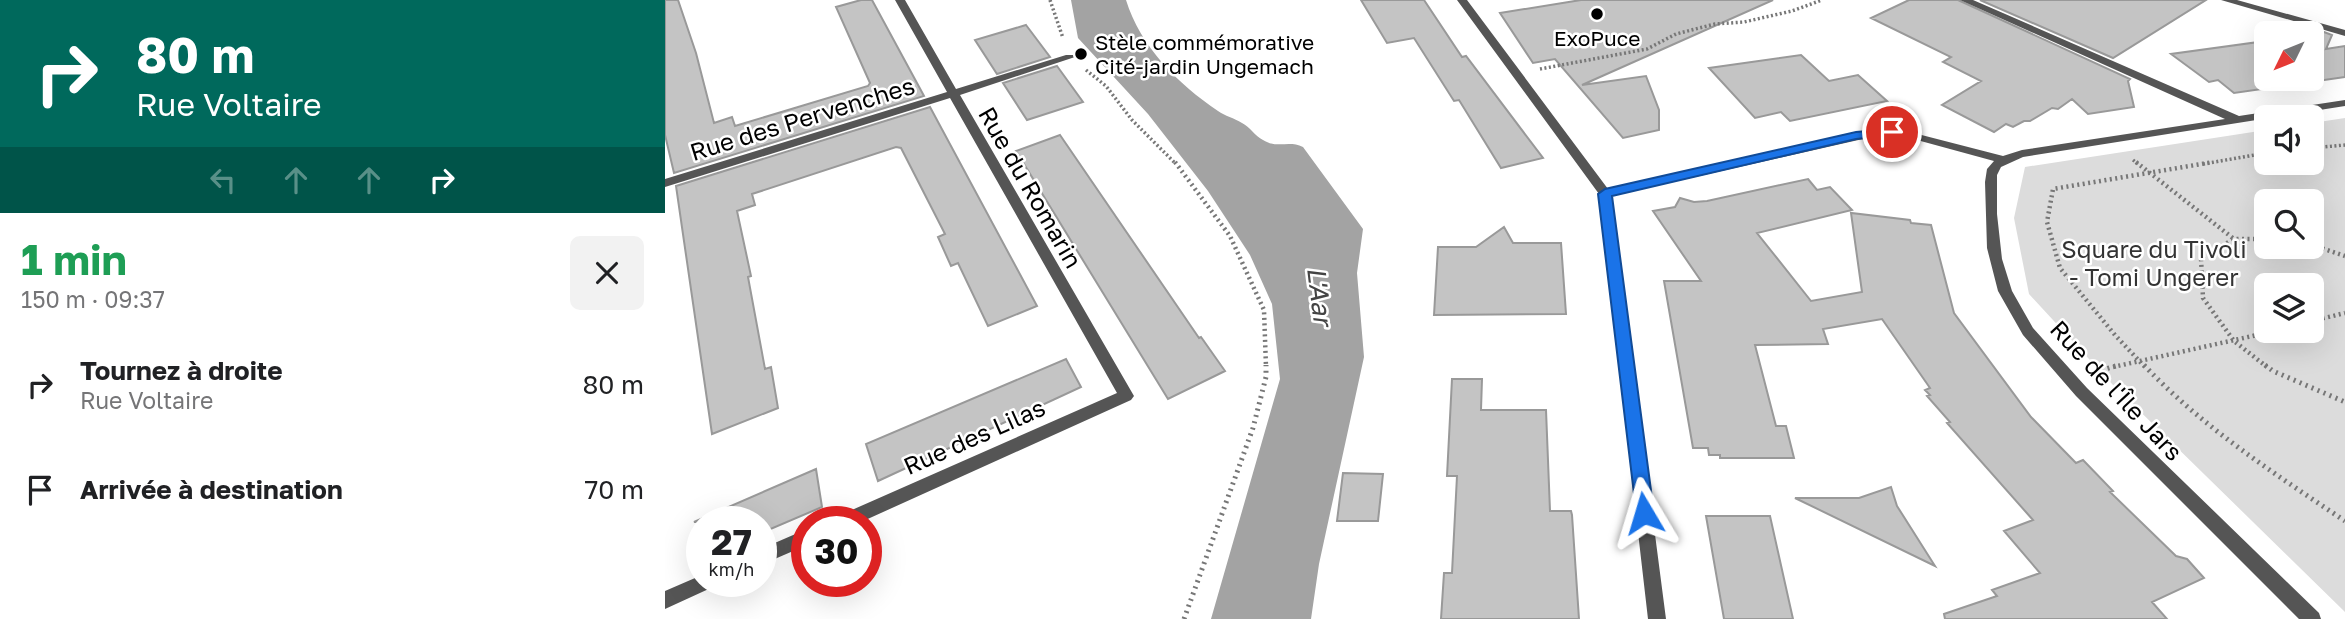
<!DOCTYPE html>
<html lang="fr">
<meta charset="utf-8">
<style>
:root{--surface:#fff;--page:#f2f2f2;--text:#202124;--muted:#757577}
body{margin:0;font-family:"Golos Text",sans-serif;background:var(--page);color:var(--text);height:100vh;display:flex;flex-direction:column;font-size:26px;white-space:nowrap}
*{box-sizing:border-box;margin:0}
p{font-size:23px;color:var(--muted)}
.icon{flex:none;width:38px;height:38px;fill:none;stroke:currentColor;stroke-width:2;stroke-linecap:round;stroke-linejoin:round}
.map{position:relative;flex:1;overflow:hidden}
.sheet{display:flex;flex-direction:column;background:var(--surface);width:665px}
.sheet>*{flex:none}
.guide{background:#00695c;color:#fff;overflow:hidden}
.needle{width:46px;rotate:227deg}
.fabs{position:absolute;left:1589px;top:21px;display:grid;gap:14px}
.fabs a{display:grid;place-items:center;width:70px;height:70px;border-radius:10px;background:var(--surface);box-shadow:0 7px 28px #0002;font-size:35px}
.speed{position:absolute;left:21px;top:506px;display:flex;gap:14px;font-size:35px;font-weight:700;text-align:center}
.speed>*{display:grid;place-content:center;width:91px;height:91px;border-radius:50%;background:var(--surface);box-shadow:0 7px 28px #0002;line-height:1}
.speed small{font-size:18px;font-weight:400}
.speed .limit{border:10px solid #d22;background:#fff;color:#111}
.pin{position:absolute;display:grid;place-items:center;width:60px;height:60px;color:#fff;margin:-30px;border:4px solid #fff;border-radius:50%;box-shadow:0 2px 7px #0007}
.me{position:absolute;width:77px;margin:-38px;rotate:353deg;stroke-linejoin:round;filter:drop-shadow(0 0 5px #0008)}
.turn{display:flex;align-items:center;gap:24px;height:147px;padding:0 21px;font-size:32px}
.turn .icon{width:91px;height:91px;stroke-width:2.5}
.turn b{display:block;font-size:49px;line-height:60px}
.lanes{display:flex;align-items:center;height:66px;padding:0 21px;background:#0003;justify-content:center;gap:35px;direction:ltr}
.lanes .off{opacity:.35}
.round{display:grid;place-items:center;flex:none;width:74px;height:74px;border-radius:10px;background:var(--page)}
.head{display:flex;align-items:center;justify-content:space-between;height:119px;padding:0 21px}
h1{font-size:42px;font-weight:700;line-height:52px;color:#1e9e55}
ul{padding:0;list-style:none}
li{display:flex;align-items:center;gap:21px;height:105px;padding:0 21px}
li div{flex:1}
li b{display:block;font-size:26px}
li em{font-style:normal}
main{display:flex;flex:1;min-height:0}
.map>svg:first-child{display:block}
.green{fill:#dcdcdc;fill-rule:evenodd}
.water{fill:#a3a3a3}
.building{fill:#c4c4c4;stroke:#999;stroke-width:2}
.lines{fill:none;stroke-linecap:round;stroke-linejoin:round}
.path-far2{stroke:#777;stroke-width:3.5;stroke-dasharray:2 2.5;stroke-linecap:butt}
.path-far1{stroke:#777;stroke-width:4.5;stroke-dasharray:2 3.5;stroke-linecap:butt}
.path{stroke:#777;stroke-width:5;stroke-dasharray:2 4.5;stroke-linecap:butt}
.service{fill:#555;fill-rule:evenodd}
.minor{fill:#555;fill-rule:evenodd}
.route{fill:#1a73e8;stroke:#114b97;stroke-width:2}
.poi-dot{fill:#000;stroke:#fff;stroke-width:2.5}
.labels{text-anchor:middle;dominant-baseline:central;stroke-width:5;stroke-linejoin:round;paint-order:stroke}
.far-poi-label{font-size:21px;fill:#000;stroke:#fff}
.street-label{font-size:24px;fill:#000;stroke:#fff}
.park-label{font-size:24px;fill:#333;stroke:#fff}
.water-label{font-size:26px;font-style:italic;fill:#444;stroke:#fff}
</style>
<main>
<section class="sheet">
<div class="guide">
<div class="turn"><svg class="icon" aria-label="right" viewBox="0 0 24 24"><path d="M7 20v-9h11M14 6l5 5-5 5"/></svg><div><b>80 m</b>Rue Voltaire</div></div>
<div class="lanes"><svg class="icon off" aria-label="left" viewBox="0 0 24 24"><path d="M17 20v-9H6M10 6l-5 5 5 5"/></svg><svg class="icon off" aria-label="ahead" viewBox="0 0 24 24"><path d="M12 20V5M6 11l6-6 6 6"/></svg><svg class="icon off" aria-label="ahead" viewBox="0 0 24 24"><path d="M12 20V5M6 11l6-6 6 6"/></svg><svg class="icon" aria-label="right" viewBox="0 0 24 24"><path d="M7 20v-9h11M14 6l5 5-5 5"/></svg></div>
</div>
<div class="head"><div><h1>1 min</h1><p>150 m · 09:37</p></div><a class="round"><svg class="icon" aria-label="close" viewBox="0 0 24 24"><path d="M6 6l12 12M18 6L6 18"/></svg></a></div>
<ul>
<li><svg class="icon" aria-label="right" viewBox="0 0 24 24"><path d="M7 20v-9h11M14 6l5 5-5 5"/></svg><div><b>Tournez à droite</b><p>Rue Voltaire</p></div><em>80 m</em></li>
<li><svg class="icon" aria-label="arrive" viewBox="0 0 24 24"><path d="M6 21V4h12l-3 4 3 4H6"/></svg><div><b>Arrivée à destination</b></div><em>70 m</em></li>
</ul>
</section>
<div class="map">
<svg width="1680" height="619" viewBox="0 0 1680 619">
<rect width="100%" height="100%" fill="#fff"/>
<path class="green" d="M1680,118v494l-232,-227 -84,-91 -15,-76 11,-51 241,-37v33h46v-40zM1601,201h46v46h-46zM1601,285h46v46h-46z"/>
<path class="water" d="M406,0h55c14,46 52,84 92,111 7,5 16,7 24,12 8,4 13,13 21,17 14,9 26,0 40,7l60,82 -6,44 7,84 -45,207 -8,55h-100l69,-240 -8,-75 -22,-49 -42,-64 -60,-77 -70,-76z"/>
<path class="building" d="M0,0h13l18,53 18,70 18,-6 3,9 133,-40 2,-3 -34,-76 25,-7h11l52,96 -250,77 -9,-38z
M696,0h63l38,57 4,-1 77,102 -42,10 -42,-68 -5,1 -40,-63 -27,5z
M916,0h192l-191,85 64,-9 13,34v20l-36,8 -68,-79 -22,4 -33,-50z
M1244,0h49l172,79 -2,2 6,26 -46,7 -16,-15 -14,10 -6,-1 -22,13h-6l-11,6 -7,-3 -12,8 -52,-27 39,-24 -38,-19 8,-5 -80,-39z
M1315,0h226l-93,58z
M361,25l24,32 -53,17 -22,-34z
M1659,32l8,3 -6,14 19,-3v31l-111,16 -16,-13 -9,2 -38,-28 95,-13v38h46v-45z
M1136,55l28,26 29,-6 29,26 -97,20 -9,-9 -26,6 -46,-50z
M392,66l26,36 -56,18 -24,-37z
M265,107l107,199 -49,20 -30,-63 -7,3 -13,-29 7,-3 -44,-86 -5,-1 -144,47 3,11 -18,6 14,65 -3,1 17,92 6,-2 7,41 -66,26 -36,-248z
M395,135l139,203 2,-1 24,34 -57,28 -152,-248z
M1143,179l9,11 13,-3 22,23 -95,23 54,68 51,-9 -11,-79 59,7 1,3 20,2 23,88 77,104 45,46 7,-3 30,31 -3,1 66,64 11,3 17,19 -52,24 15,17h-222l-1,-5 53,-18 -5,-6 48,-17 -36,-42 29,-11 -86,-97 3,-1 -23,-26 3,-1 -5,-5 5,-2 -48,-69 -59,10 5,15 -73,1 21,81h10l8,32h-74v-3h-11l-1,-7h-15l-29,-167h37l-48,-70 22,-4 5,-9 14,4 13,-1z
M839,227l9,16h48l5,71 -132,1 4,-68h38z
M401,359l15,28 -203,94 -12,-37z
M787,379h30l-1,31h65l4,101h21l1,4 7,104h-138l3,-46h8l5,-97h-10z
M151,469l6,38 -61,26v-11h-67z
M678,473l40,1 -5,47h-41z
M1226,487l6,19 38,60 -140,-68h64z
M1041,516h64l23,103h-69z"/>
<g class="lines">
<path class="path-far2" d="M385,0l13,38
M875,69l107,-20 29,-15 39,-10 29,-2 48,-11 30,-11
M421,70l20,16 26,34 44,44
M1647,148l33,-3
M1468,160l5,4
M1538,164l63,-11"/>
<path class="path-far1" d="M510,162l55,74 34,74 2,57
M1471,162l98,77
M1601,239h-32l-33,19 2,40 31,43 33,26
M1647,245l33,11
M1647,321l33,-8
M1448,367l162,-36
M1480,367l-30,-32 -55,-67 -13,-46 6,-33 160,-27"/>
<path class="path" d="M1479,365c58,62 131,109 201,156
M1600,365l8,6 72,31
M1430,372l24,-7
M519,619l69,-191 13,-51v-12"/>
<path class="service" d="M1556,0h16l108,30v6z"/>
<path class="minor" d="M230,0h10l51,89 110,-34h8l1,2 -115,38 174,301 -3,4 -270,122h-27l2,-5 281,-124 -167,-295 -285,89v-8l282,-87z
M792,0h10l141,189 268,-59 30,1 97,25 19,-6 203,-31 -265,-119h13l266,116 106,-16v6l-322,51 -22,10 -4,8v39l5,45 10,32 21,37 54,60 232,225 2,6h-22l-223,-223 -53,-61 -25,-44 -11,-43 -2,-66 2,-13 7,-8 -88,-24 -30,-1 -265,60 55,423h-18l-49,-425z
M142,529v16l-46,20v-16z
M37,575v6h14l-3,6 -48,22v-18z"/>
</g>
<path class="route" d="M1227,129l4,1v5l-40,4 -244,57 42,317 -3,6 -7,2 -7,-2 -39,-325 7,-5 251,-57z"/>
<g class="poi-dot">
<circle cx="932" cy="14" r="7"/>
<circle cx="416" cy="54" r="7"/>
</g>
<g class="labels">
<g class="far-poi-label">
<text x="932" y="38">ExoPuce</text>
<text x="430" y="42" text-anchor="start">Stèle commémorative<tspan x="430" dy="24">Cité-jardin Ungemach</tspan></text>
</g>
<g class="street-label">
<text transform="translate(137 118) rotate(-17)">Rue des Pervenches</text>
<text transform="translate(366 187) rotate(60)">Rue du Romarin</text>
<text transform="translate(1452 390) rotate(47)">Rue de l'Île Jars</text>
<text transform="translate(309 436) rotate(-24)">Rue des Lilas</text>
</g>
<g class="park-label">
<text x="1489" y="248">Square du Tivoli<tspan x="1489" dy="28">- Tomi Ungerer</tspan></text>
</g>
<g class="water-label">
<text transform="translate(655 296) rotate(83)">L'Aar</text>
</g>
</g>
</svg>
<div class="fabs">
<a><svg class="needle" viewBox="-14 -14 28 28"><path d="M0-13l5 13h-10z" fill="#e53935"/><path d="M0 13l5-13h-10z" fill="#757577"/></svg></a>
<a><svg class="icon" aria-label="sound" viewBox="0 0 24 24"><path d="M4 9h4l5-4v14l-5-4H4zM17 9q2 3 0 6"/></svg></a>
<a><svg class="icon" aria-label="search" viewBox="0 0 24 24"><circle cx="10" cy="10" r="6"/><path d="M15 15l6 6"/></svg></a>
<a><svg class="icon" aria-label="layers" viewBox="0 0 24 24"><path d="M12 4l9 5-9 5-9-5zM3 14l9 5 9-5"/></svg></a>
</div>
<div class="speed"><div>27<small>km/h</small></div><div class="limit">30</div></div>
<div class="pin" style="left:1227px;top:132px;background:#d93025"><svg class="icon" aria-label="arrive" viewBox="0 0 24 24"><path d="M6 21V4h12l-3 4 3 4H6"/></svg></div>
<svg class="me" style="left:979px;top:513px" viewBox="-20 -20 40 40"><path d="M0-17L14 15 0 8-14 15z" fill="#1a73e8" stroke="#fff" stroke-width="4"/></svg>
</div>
</main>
